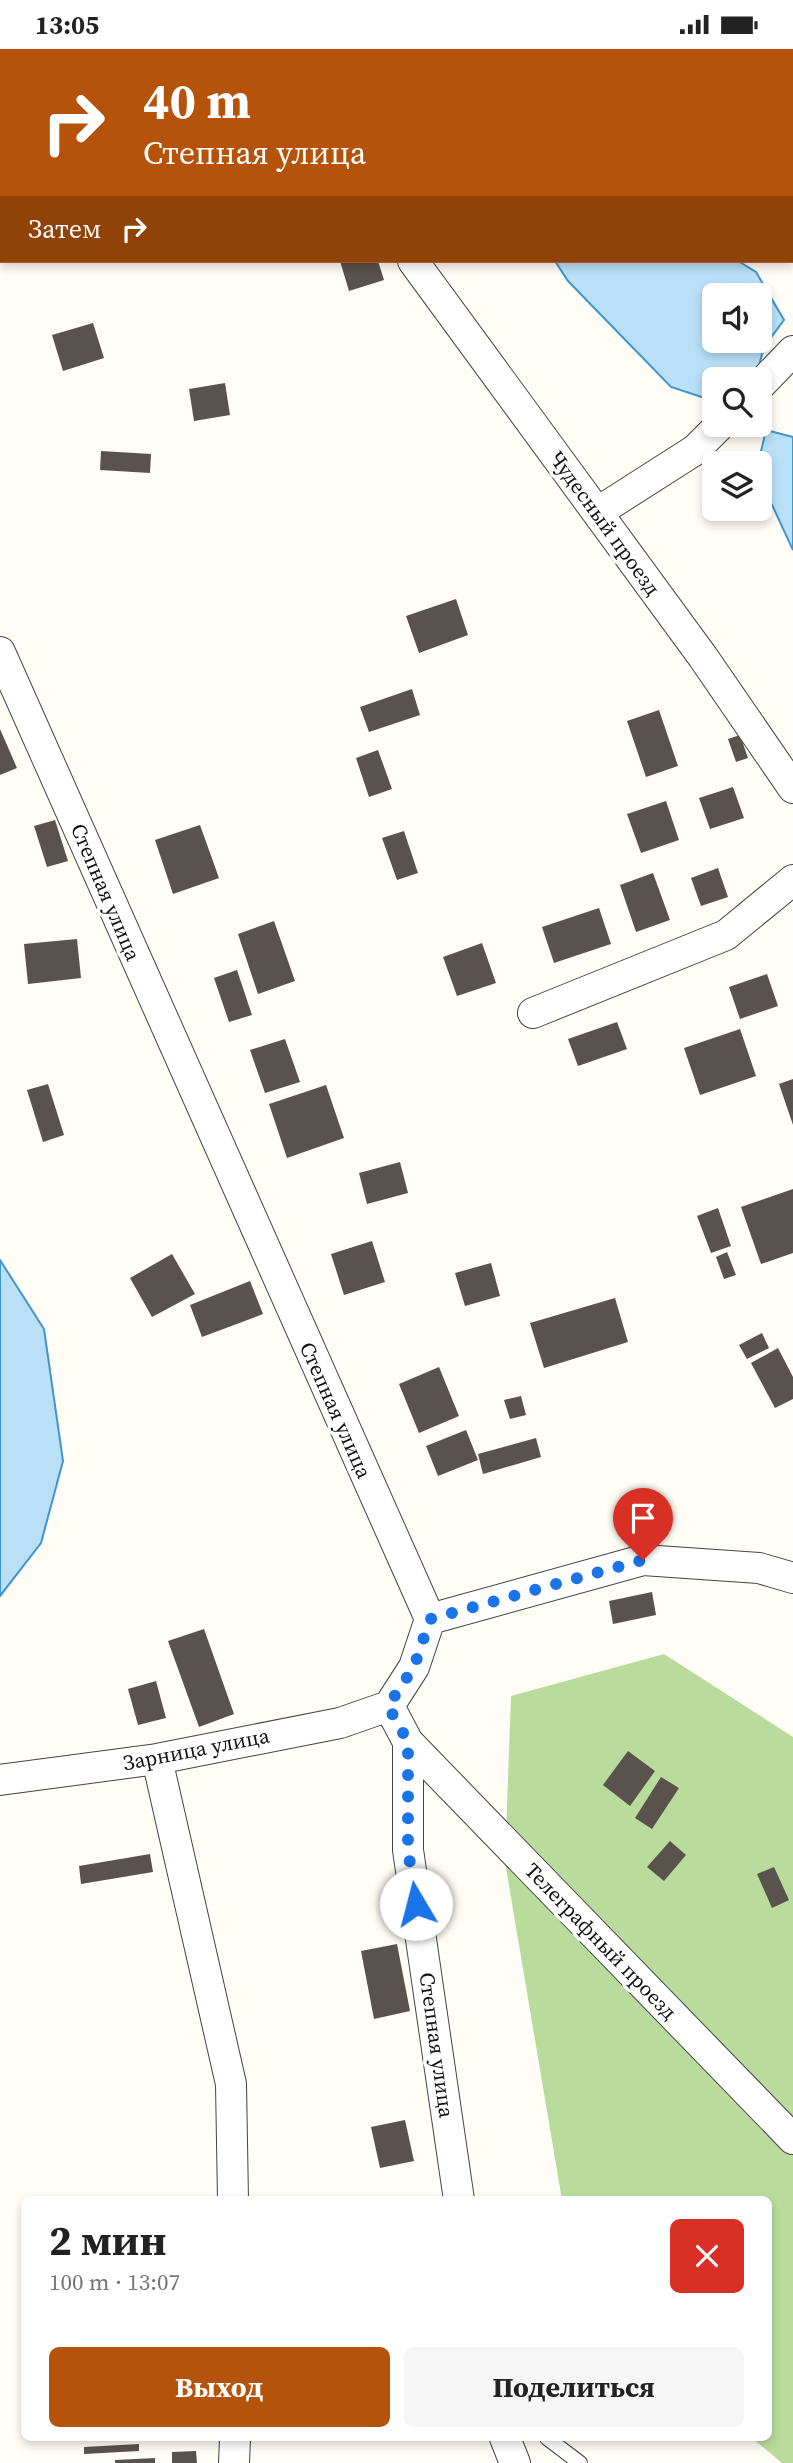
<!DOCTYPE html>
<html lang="ru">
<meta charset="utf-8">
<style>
:root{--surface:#fff;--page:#f6f6f6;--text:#222;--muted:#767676;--accent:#b45309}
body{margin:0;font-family:"Source Serif 4",serif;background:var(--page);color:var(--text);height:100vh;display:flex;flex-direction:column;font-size:26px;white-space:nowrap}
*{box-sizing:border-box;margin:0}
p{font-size:23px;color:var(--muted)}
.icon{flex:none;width:38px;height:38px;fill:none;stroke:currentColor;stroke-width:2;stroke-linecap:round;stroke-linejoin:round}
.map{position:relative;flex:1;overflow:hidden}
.drawer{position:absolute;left:21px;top:2147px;width:751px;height:245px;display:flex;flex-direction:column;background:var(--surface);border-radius:10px;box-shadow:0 4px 10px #0003}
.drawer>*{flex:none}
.top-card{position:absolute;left:0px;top:0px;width:794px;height:214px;box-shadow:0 4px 10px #0003;background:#b45309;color:#fff;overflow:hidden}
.controls{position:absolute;left:702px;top:234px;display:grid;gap:14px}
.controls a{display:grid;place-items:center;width:70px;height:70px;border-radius:10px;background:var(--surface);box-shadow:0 4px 10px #0003;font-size:35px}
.pin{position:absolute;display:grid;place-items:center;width:60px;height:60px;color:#fff;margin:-72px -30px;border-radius:50% 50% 50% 0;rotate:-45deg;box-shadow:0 0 7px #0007}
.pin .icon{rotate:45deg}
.me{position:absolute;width:77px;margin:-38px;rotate:352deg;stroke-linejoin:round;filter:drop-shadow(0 0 5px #0008)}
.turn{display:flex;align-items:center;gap:24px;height:147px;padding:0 28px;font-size:32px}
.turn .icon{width:91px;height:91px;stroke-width:2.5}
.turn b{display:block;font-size:49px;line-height:60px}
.then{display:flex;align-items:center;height:66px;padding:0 28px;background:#0003;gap:14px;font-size:26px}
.round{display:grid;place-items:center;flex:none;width:74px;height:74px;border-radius:10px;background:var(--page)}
.overview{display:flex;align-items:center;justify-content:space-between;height:119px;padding:0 28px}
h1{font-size:42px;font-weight:700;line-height:52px}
.cta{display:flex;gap:14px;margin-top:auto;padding:14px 28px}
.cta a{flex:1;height:80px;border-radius:10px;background:var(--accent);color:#fff;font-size:28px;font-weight:700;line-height:80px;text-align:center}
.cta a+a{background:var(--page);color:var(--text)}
.status{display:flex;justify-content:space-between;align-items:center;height:49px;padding:0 35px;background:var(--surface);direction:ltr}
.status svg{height:19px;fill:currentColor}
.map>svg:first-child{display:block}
.forest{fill:#b9dc9c}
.water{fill:#b9e0f7;stroke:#3f96cf;stroke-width:2;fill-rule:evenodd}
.building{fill:#5a524d}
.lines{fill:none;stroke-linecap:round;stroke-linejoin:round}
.service-casing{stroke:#444;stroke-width:16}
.minor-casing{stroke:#444;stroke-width:32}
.service{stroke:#fff;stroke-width:14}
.minor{stroke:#fff;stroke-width:30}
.route{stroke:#1a73e8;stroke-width:12;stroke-dasharray:0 21.6}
.labels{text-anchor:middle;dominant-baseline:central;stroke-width:7;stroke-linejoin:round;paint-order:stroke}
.street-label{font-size:21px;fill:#111;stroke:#fff}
</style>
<div class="status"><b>13:05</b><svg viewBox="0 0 49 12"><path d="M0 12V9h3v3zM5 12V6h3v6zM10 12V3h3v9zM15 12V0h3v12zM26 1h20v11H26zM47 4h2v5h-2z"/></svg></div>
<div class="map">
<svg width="793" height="2414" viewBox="0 0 793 2414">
<rect width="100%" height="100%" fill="#fffdf5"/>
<path class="forest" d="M664,1605l129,83v726h-11l-30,-25h16v-238h-206l-57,-338 6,-166z"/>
<path class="water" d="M555,212h183l18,11 28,48 -20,27 -9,33h-41v21l-43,-14 -103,-106zM714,247h46v45h-46z
M766,381l27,7v113l-33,-71 -2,-15z
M0,1211l44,69 19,132 -22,82 -41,53z"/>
<path class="building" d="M340,212h38l6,19 -35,11z
M93,274l11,35 -41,13 -11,-36z
M225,334l5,32 -36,6 -5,-32z
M101,402l50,3 -1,19 -50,-3z
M456,550l12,36 -49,18 -13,-37z
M412,640l8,26 -51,17 -9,-25z
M659,661l19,56 -32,11 -19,-56z
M0,680l17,39 -17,7z
M740,686l8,23 -12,4 -8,-23z
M378,701l14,39 -23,8 -13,-39z
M733,738l11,31 -34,11 -11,-31z
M666,752l13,39 -38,13 -14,-39z
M55,771l13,41 -21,6 -13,-41z
M200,776l19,53 -46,16 -18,-54z
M404,782l14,42 -21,7 -15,-42z
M718,819l10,29 -27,9 -10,-28z
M653,824l17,47 -34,12 -16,-47z
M599,859l12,36 -57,19 -12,-36z
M274,872l21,60 -37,13 -20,-60z
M77,890l4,39 -53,6 -4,-40z
M482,894l14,40 -39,13 -14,-39z
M237,921l15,45 -23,7 -15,-44z
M767,925l11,32 -38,13 -11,-32z
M617,973l10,27 -49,17 -10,-27z
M740,980l16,47 -56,19 -16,-47z
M285,990l15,43 -35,11 -15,-43z
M793,1030v46l-14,-41z
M48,1035l16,51 -21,7 -16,-52z
M326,1036l18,53 -57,20 -18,-54z
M400,1113l8,31 -41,11 -8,-31z
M793,1140v64l-32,11 -20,-57z
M718,1159l13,38 -20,7 -14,-37z
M372,1192l13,41 -41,13 -13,-41z
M727,1203l9,23 -12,4 -8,-22z
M172,1205l23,40 -43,23 -22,-39z
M491,1214l9,33 -35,10 -10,-33z
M250,1232l13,33 -61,23 -12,-32z
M615,1249l13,44 -84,26 -14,-45z
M762,1284l7,15 -22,11 -8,-14z
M778,1299l15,29v22l-18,9 -24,-45z
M439,1318l20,49 -40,17 -20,-49z
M521,1347l5,19 -16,4 -6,-19z
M466,1381l12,30 -40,16 -12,-30z
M536,1389l5,19 -58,17 -5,-20z
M652,1543l4,23 -43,9 -4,-23z
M204,1580l30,85 -35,13 -31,-86z
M156,1632l10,37 -28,7 -10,-36z
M628,1702l27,20 -25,35 -27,-21z
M661,1728l18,11 -27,41 -17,-11z
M670,1792l16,14 -22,26 -17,-14z
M150,1805l3,18 -72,12 -2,-18z
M774,1818l15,33 -17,8 -15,-34z
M397,1895l13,67 -36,8 -13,-68z
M405,2071l9,41 -34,7 -9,-41z
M139,2395v7l-55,3v-7z
M196,2402l1,12h-25v-11z
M155,2409v5h-40v-3z"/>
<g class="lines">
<g class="service-casing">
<path id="service" d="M547,2389l33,25"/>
</g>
<g class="minor-casing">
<path id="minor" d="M256,0l2,2
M688,0l1,2
M413,212l290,396 90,131
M760,336l33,-34
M598,463l97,-62 25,-25
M0,603l430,967 -16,48 -25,39 19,36v108l51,350
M533,964l193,-78 67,-55
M430,1570l213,-59 116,8 34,10
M408,1693l385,397
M157,1710l74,325 2,116
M0,1731l157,-21 183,-36 49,-17
M505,2389l10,25
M234,2414l1,-25"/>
</g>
<use href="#service" class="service"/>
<use href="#minor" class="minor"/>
</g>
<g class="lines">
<path class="route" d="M416,1855l-8,-54v-108l-20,-36 26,-39 16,-48 213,-59"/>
</g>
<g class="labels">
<g class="street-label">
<text transform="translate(605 474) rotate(54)">Чудесный проезд</text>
<text transform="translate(106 843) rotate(67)">Степная улица</text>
<text transform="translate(336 1361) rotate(66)">Степная улица</text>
<text transform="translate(196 1700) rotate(-11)">Зарница улица</text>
<text transform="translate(601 1892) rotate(46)">Телеграфный проезд</text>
<text transform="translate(437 1996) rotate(82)">Степная улица</text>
</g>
</g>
</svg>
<div class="controls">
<a><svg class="icon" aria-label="sound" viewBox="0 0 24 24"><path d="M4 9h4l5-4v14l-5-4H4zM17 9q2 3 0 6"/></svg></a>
<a><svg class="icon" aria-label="search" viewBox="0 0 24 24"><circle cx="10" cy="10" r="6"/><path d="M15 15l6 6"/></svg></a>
<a><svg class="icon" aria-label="layers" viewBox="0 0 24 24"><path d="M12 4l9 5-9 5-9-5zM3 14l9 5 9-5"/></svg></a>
</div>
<div class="pin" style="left:643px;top:1511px;background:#d93025"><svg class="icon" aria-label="arrive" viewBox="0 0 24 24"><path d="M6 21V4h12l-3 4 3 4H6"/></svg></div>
<svg class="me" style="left:416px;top:1855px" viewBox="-20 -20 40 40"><circle r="19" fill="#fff"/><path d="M0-13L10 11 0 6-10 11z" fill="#1a73e8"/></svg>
<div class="top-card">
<div class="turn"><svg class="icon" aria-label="right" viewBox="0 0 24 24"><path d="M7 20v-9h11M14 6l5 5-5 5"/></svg><div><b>40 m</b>Степная улица</div></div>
<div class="then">Затем<svg class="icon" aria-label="right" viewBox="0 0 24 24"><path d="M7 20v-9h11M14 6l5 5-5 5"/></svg></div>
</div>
<section class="drawer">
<div class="overview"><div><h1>2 мин</h1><p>100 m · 13:07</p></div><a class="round" style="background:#d93025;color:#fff"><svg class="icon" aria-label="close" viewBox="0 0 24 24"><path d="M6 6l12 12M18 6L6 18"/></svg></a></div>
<div class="cta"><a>Выход</a><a>Поделиться</a></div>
</section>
</div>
